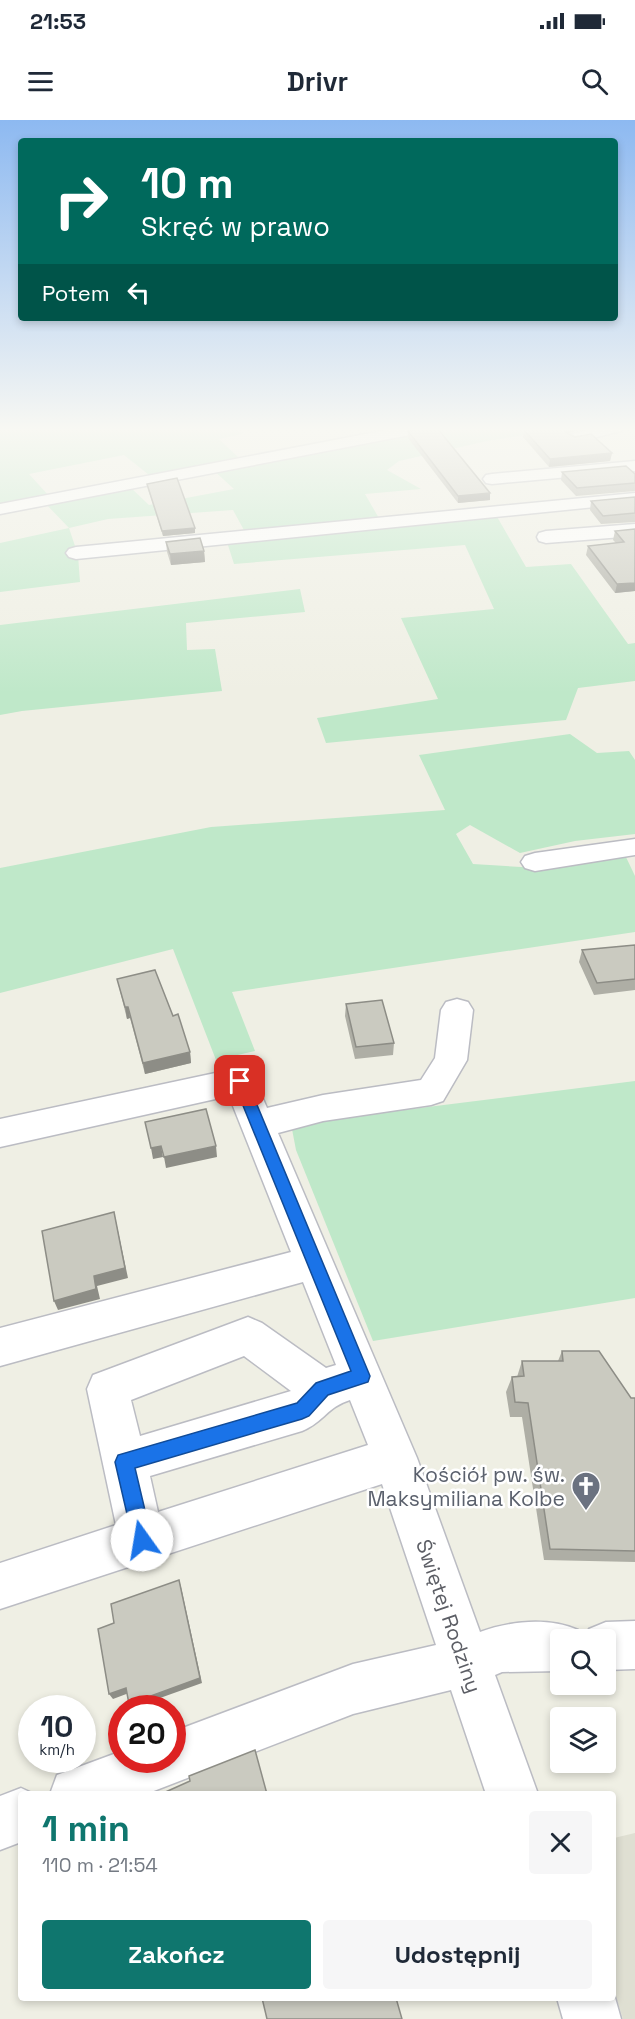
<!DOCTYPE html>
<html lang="pl">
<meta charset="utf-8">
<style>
:root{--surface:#fff;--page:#f6f6f7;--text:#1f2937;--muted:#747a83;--accent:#0f766e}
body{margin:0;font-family:"Space Grotesk",sans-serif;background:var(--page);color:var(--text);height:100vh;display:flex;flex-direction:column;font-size:22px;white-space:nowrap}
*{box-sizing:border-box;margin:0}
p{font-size:20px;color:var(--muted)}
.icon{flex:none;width:33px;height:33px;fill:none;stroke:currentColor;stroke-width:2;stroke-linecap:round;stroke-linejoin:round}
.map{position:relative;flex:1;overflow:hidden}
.panel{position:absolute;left:18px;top:1671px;width:598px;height:210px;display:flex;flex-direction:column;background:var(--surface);border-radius:6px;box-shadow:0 3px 9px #0003}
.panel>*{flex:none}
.top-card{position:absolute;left:18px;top:18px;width:600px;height:183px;border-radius:6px;box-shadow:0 3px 9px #0003;background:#00695c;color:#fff;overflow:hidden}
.controls{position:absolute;left:550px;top:1509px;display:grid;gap:12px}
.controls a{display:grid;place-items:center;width:66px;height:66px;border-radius:6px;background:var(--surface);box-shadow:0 3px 9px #0003;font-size:30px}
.speed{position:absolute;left:18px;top:1575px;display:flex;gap:12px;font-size:30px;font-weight:700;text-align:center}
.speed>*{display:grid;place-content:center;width:78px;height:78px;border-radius:50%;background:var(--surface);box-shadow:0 3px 9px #0003;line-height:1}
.speed small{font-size:15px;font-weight:400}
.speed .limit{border:9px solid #d22;background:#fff;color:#111}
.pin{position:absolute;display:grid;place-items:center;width:51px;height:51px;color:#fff;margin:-26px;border-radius:12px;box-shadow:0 3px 9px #0006}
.me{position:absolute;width:66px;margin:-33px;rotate:347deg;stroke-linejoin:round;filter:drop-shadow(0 0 4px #0008)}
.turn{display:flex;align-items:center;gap:21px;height:126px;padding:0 24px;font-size:27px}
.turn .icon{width:78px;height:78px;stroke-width:2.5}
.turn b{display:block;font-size:42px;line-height:51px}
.then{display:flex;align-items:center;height:57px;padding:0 24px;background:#0003;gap:12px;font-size:22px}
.round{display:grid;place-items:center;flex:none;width:63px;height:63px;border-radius:6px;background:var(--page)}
.overview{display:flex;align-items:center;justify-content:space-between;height:102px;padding:0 24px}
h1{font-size:36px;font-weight:700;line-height:45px;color:var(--accent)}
.action{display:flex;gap:12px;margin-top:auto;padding:12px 24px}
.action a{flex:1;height:69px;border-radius:6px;background:var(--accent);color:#fff;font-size:24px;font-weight:700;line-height:69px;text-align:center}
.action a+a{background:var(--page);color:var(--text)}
.status{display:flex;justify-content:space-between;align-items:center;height:42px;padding:0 30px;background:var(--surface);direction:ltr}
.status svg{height:16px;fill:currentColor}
header{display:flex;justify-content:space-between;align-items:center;height:78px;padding:0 24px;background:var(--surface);font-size:27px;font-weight:700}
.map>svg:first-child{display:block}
.education{fill:#dfdfd2}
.green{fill:#bfe8c9}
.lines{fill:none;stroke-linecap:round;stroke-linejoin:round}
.minor-casing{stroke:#bbbcc3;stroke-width:3}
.minor{fill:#fff;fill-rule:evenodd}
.wall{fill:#aeaea5}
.shaded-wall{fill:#8d8d86}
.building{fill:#cacac0;stroke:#8d8d86;stroke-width:1.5}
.route{fill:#1a73e8;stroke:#114b97;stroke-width:1.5}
.labels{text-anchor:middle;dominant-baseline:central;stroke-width:5;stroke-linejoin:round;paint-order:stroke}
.near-worship-label{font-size:21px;fill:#5b616d;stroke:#fff;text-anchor:end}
.near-street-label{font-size:21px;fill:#5c5e65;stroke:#fff}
</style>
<div class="status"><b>21:53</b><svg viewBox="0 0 49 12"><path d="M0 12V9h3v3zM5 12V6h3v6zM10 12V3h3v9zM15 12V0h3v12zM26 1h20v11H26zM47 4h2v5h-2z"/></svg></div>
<header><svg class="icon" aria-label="menu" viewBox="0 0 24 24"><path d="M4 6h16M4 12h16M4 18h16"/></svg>Drivr<svg class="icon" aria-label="search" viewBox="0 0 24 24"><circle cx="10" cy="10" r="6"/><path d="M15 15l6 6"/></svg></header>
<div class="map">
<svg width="635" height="1899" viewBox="0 0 635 1899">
<rect width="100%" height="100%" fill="#efefe4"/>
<path class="education" d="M635,1713v186h-12l-9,-28v-153z"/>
<path class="green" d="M7,308h229l6,6 -23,5 20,19 -90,17 -25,-20 -95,19 20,22 -49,10v-77z
M433,308h135l-81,13 -88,20 -12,9 34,19 -56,5 15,26 -135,12 -12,-22 -125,9 -39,9 9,27 2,27 -80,10v-49l69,-15 -24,-25 83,-18 21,20 85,-16 -22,-20z
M496,395l30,52 45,-3 57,80 7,-1v38l-57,7 -12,32 -240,23 -9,-25 121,-19 -37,-81 93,-9 -29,-64 -231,19 -7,-22z
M300,469l5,23 -119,11 1,27 28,-1 7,42 -200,20 -22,4v-90z
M570,614l27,19 32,-2 6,9v74l-60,7 -55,12 -50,-28 -14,9 17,30 48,3 104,-12 10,21v56l-403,60 23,59 -39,9 -43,-111 -173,44v-125l211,-41 234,-17 -26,-55z
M635,961v217l-262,43 -77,-191 -5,-26z"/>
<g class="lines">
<g class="minor-casing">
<path id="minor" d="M397,308h31l-8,5 -420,81v-10z
M597,308h26l-2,3 -48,12 -8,-5 2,-3z
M635,341v10l-143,13 -6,-1 -3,-4 3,-4 6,-1z
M635,373v10l-559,56 -7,-2 -3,-4 3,-4 7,-2z
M635,404v12l-89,7 -7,-2 -2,-4 2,-4 7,-2z
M635,719v16l-100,16 -10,-3 -4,-6 4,-6 10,-3z
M457,879l11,3 5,8 -6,50 -24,41 -12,4 -108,16 -45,12 139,325 63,174c30,-11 68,-15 98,-2l4,10h-21v31l-59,1 -7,3 43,119h-52l-35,-104 -98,24 -207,80h-96l7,-19 65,-24v9h50v-28l181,-68 83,-19 -54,-161 -382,125v-46l116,-38 -29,-136 6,-14 155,-58 14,6 64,45 10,-3 -33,-83 -303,84v-38l291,-76 -62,-156 -229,51v-28l220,-47 4,-8 12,-4 12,4 19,44 56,-13 98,-15 14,-22 6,-48 5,-8zM244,1236l47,35 -151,45 -9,-36zM350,1280l18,45 -210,67 -8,-36 152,-45c22,-9 25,-24 48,-31z
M635,1501v48l-29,1v-30h-22l5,-11 17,-7z
M21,1668l13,6h-13v48l-21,8v-54z
M614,1874l7,25h-58l-6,-21h57z"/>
</g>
<use href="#minor" class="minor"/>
</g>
<path class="wall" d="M566,308h12v2l-11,3 45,20 -2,8 -61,6 -26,-30 1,-7z
M408,311l82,62v7l-32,3 -50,-65z
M562,352l73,2v17l-59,5 -15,-16z
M147,364l48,44v5l-32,3 -15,-47z
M635,377v25l-34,2 -11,-14 1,-9z
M635,409v62l-20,2 -29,-38 2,-9 28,-3 -3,-3 2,-9z
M166,422l38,9 1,11 -34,3 -4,-13z
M635,825v45l-41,5 -15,-33 3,-12z
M117,859l56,37 17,36 1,11 -46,11 -15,-56 -3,1z
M346,884l48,39 -1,12 -38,4 -10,-43z
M562,1231l69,47h4v164l-91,-2 -22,-143h-12l-4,-25 6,-15h5l5,-16h36z"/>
<path class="shaded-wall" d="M566,308h12v2l-13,4z
M612,333l-2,8 -61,6 1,-8z
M490,373v7l-32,3v-7z
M195,408v5l-32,3 -1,-5z
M204,431l1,11 -34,3 -1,-11z
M635,463v8l-20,2 2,-9z
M125,887h3l2,11 -3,1z
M190,932l1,11 -46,11 -2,-11z
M161,1026l2,11 -10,2 -2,-11z
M216,1026l1,11 -51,11 -2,-11z
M114,1092l14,66 -31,8 3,13 -42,11 -4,-9 40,-25z
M179,1460l2,7 21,96 -70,25 -3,-4z
M126,1568l3,5 -16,6 -4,-5z"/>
<path class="building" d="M422,308h15l53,65 -32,3 -50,-65z
M536,308h30l-1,4 10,5 16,-3 21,19 -62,6 -26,-29z
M626,346l9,8v9l-58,5 -15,-16z
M177,358l18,50 -33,3 -15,-47z
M635,377v16l-32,3 -12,-15z
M635,409v54l-18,1 -29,-38 36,-4 -9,-11z
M200,418l4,13 -34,3 -4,-12z
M635,825v34l-38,4 -15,-33z
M155,850l18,46 5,-2 12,38 -47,11 -15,-56h-3l-8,-28z
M382,880l12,43 -38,4 -10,-43z
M206,989l10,37 -52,11 -3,-11 -10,2 -6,-26z
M114,1092l11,56 -31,8 2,13 -42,12 -12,-70z
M562,1231h37l32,47h4v153l-85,-2 -22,-146 -13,-1 -3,-25 12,-1 -2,-15h41z
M179,1460l21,98 -71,26 -3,-16 -17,6 -11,-65 16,-6 -3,-19z
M255,1630l12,44h-106l29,-13 -1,-5z
M262,1878h134l6,21h-135z"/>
<linearGradient id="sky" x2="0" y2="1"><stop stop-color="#8db9f1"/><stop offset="0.54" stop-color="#f8f8f3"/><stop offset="1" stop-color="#f8f8f3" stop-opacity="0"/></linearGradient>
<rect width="635" height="573" fill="url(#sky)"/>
<path class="route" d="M240,956l7,5 123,295 -2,6 -40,13 -19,21 -7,3 -167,49 17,72 -3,7 -7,3 -6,-3 -3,-7 -18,-78 3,-7 179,-52 19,-20 35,-12 -118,-290z"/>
<defs>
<g id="church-pin" transform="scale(1.5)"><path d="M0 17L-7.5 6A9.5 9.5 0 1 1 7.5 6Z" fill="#6b7280" stroke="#fff"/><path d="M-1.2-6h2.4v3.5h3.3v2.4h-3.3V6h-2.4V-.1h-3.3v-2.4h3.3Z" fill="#fff"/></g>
</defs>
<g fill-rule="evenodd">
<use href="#church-pin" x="586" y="1366"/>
</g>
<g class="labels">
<g class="near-worship-label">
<text x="565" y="1354">Kościół pw. św.<tspan x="565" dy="24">Maksymiliana Kolbe</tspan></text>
</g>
<g class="near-street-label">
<text transform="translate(449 1496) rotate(71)">Świętej Rodziny</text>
</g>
</g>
</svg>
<div class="controls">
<a><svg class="icon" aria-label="search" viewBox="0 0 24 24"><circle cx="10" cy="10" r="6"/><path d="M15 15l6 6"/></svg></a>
<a><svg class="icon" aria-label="layers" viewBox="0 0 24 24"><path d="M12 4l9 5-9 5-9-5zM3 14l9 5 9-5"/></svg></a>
</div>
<div class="speed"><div>10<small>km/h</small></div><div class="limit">20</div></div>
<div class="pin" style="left:240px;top:961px;background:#d93025"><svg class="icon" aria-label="arrive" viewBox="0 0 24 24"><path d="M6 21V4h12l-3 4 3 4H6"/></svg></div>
<svg class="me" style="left:142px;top:1420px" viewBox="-20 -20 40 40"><circle r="19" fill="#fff"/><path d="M0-13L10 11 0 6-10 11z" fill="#1a73e8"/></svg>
<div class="top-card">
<div class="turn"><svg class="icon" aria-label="right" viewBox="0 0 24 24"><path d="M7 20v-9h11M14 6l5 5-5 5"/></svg><div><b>10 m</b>Skręć w prawo</div></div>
<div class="then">Potem<svg class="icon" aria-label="left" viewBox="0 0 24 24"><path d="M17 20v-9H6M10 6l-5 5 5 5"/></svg></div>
</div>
<section class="panel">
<div class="overview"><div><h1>1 min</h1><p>110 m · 21:54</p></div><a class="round"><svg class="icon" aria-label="close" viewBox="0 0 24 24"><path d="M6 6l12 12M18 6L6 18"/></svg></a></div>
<div class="action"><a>Zakończ</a><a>Udostępnij</a></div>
</section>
</div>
